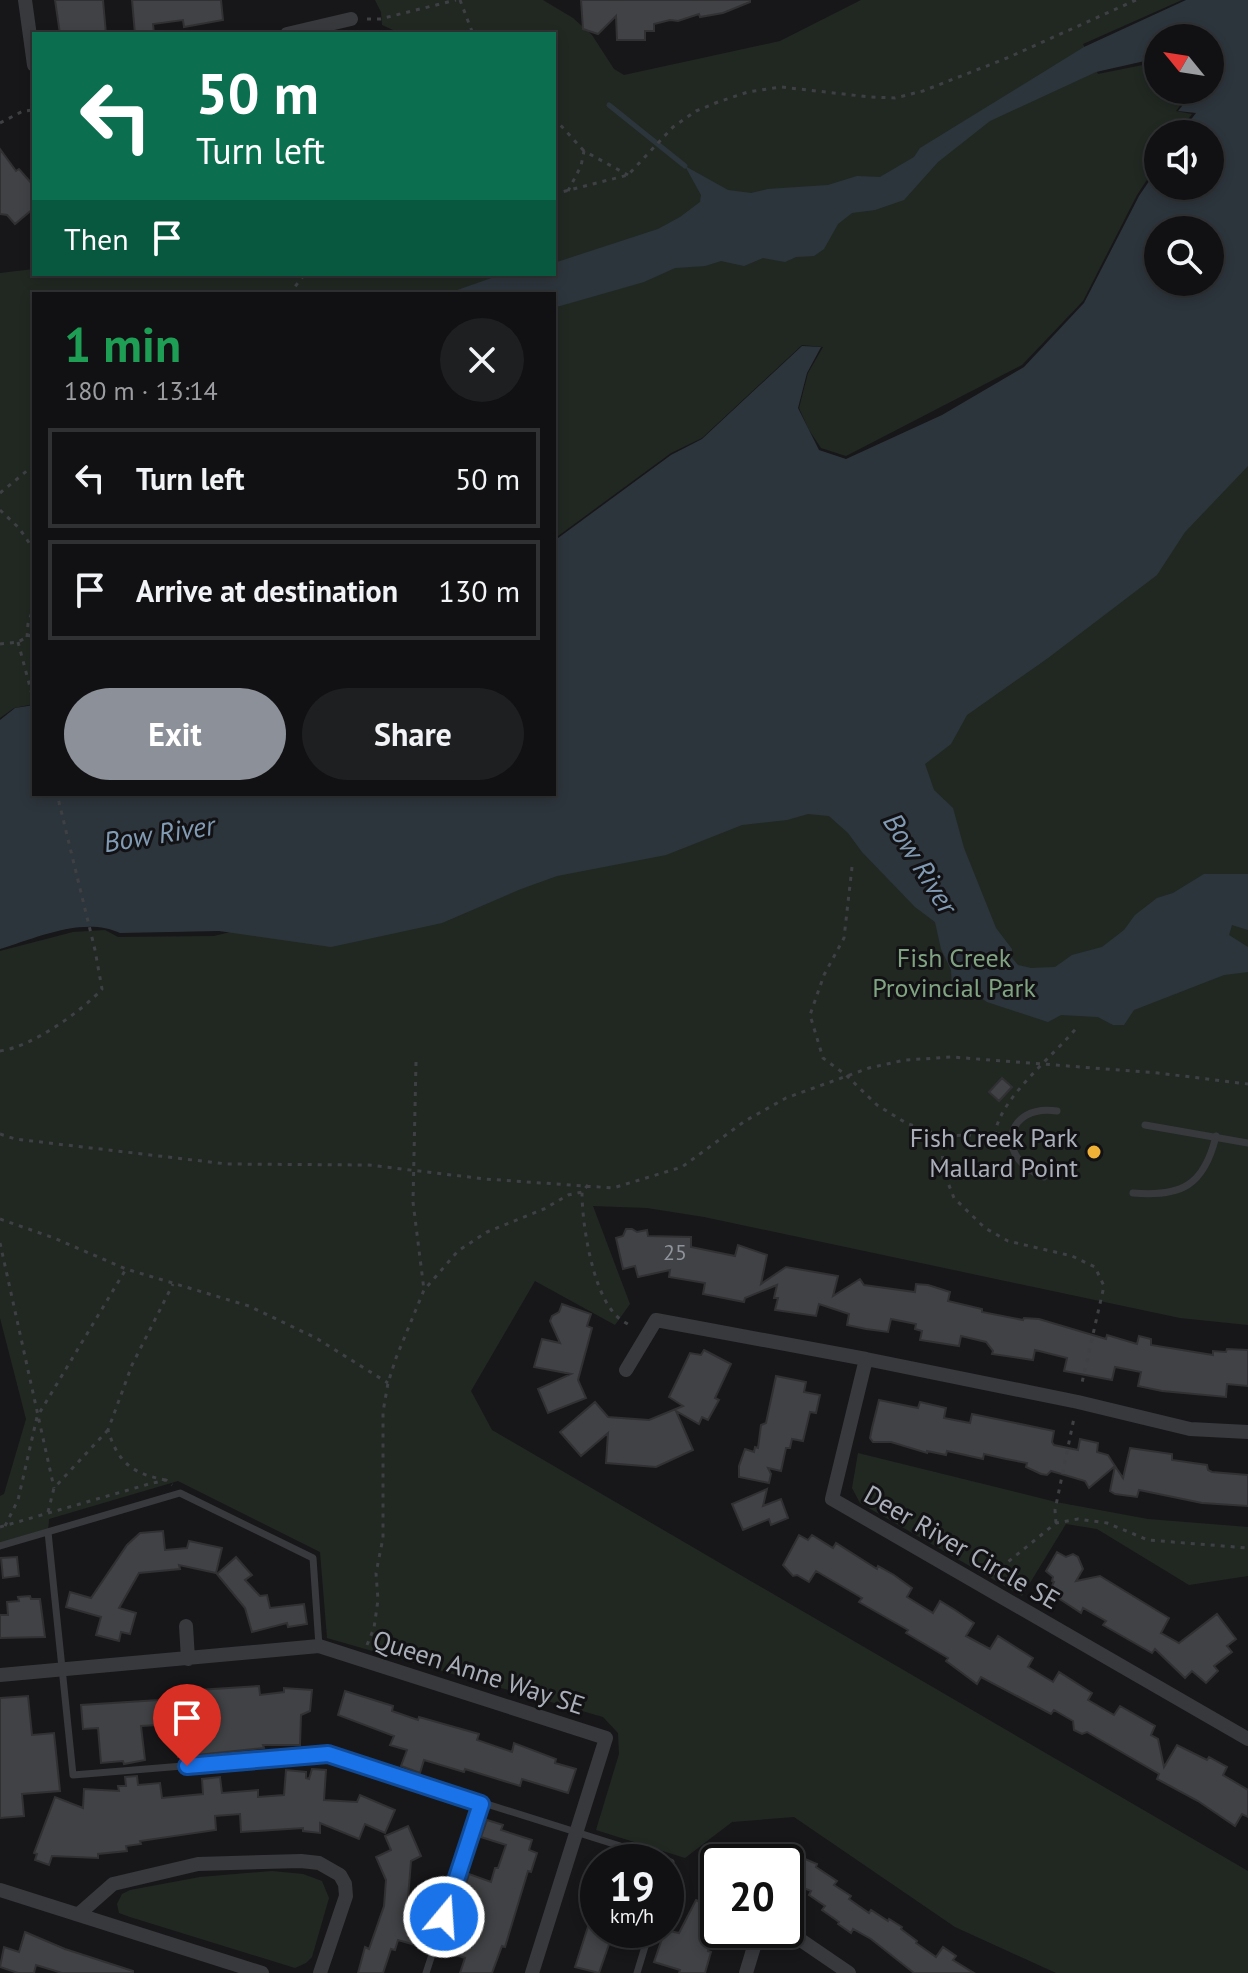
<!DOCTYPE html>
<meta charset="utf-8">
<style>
:root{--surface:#111113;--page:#1e1f21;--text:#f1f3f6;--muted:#9c9da0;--line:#303133;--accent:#8c9099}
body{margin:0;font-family:"PT Sans",sans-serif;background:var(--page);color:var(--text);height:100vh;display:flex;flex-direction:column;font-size:30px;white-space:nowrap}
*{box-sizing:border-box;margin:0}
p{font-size:26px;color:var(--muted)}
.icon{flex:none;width:44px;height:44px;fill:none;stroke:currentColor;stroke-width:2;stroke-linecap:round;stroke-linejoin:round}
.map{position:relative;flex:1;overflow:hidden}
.sheet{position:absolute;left:32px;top:292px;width:524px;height:504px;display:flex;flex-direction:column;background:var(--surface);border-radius:0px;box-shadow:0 4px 12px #0003,0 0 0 2px var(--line)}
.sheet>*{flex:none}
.top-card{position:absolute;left:32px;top:32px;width:524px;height:244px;border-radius:0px;box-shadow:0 4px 12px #0003,0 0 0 2px var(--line);background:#0b6e4f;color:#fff;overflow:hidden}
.needle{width:52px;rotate:300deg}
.buttons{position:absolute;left:1144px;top:24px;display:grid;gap:16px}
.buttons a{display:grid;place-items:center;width:80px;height:80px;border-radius:50%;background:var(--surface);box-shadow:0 4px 12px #0003,0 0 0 2px var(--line);font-size:40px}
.speed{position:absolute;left:580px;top:1844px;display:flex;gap:16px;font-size:40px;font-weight:700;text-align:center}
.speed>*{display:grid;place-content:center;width:104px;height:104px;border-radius:50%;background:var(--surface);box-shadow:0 4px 12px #0003,0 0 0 2px var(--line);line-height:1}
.speed small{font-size:20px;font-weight:400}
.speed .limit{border:4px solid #111;border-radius:12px;background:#fff;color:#111}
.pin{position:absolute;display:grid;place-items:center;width:68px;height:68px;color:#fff;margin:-82px -34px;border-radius:50% 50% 50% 0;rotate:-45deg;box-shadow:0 0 8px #0007}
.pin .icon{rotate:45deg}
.me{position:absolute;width:88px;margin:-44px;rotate:18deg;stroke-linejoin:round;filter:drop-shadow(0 0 6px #0008)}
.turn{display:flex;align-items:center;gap:28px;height:168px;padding:0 32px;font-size:36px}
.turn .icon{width:104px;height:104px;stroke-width:2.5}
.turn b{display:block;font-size:56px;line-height:68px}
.then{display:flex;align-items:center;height:76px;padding:0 32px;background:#0003;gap:16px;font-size:30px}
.round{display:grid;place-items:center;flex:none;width:84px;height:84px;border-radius:42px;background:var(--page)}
.headline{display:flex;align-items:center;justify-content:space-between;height:136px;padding:0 32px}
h1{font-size:48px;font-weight:600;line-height:60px;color:#1e9e55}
.cta{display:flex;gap:16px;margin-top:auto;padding:16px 32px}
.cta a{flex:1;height:92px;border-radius:48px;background:var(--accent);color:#fff;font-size:32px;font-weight:600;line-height:92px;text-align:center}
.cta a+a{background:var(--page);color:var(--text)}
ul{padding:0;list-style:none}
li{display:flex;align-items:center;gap:24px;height:100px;margin:0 16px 12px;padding:0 16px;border:4px solid var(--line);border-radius:0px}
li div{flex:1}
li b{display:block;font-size:30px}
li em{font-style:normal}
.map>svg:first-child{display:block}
.green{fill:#212822}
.water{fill:#2d353c;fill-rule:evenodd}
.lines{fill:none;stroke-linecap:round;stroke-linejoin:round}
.stream{stroke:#2d353c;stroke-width:5}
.building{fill:#414245;stroke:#313134;stroke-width:2}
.path{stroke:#3e4044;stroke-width:3;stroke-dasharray:4 6;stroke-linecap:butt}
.lane{stroke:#38393d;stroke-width:7}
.street{stroke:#38393d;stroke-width:14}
.route-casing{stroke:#114b97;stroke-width:20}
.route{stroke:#1a73e8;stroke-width:14}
.poi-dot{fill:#f0b137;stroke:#121114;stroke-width:3}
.labels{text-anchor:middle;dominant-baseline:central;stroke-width:6;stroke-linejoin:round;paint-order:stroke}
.number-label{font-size:22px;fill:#8f939b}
.park-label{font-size:26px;fill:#80a382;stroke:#121114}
.poi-label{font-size:26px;fill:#a9aeb8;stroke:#121114;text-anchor:end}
.street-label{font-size:26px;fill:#a9aeb8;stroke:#121114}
.water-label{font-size:28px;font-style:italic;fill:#809bb3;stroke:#121114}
</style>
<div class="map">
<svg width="1248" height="1973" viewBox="0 0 1248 1973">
<rect width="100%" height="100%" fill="#171719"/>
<path class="green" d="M375,0h168l30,18 19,17 22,34 10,6 156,-34 81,-41h321l-99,44 15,30 60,-12v28h34l-16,21 16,3 -15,20h-19v29l-21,32 -54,106 -61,64 -176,91 -25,-8 -12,-18 -10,-22 9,-35 15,-26 -21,-2 -100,93 -31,15 -117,86v-245h-520v410l-20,4 -14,10v-445l34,-4v5h520v-240h-152l-20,-9 -1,-13z
M1248,353v972l-68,-7 -476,-101 -57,-9 -54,-2 37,98 -15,21 -80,-44 -64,110 21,39 756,441v102h-192l-101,-46 -161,-110 -62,5 -47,36 -89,-28 23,-76 -1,-21 -15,-16 -276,-79 -7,-86 -142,-71 -129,38 -1,13 -48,14v-50l4,-2 22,-75 -26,-101v-367l73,-19 32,-2 13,7 96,-1 192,-47z
M858,1453l198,49 92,17 100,8v49l-59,9 -92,-56 -31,-5 -44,72 -162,-93 -8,-15z
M272,1871l31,3 19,7 7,17 -17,59 -6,6 -11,5 -165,-51 -11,-4 -2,-9 5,-10 8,-4 70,-13z"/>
<path class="water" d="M1186,0h62v466l-63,66 -28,43 -109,83 -81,57 -16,29 -26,20 9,26 19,18 11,40 32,80 16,21v9l6,7 13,3 24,-1 17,-12 30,-8 22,-17 11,-15 22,-17 16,-5 31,-19h44v56l-16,-5 -3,10 19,12v25l-24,3 -90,35 -10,15h-11l-15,-8 -37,-2 -13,7 -61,-20 -14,-10 -15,-1 -6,-4 -1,-17 -10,-21 -6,-27 -20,-15 -53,-55 -14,-19 -19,-17 -21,-2 -21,6 -45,5 -76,30 -109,21 -36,13 -79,34 -111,24 -112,-16 -99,2c-36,-17 -84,5 -120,16v-229l15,-12 19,-3v89h520v-253l117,-86 31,-16 100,-93 19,1 -14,26 -9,35 21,42 27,9 96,-44 82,-48 60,-64 55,-107 19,-28v18h52v-52h-30l16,-21 -18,-2 17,-21h15v-52h-52v20l-62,14 -106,49 -52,41 -34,38 -29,10 -23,3 -14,11 -14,25 -10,7 -18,1 -11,5 -22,-4 -19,8 -23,-5 -16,5 -30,2 -31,14 -84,24 -6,1v-13h-108l54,-19 54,-1v-11l104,-34 22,-12 20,-15 1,-7 -16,-29 43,24 23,3 17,-4 60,-4 29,-9 23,1 34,-20 6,-9 164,-101zM1158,230h52v52h-52z"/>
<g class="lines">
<path class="stream" d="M609,105l76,61"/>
</g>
<path class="building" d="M55,0h48l3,34h-46z
M132,0h89l2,20 -39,7 -1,-7 -30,4 1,10h-19z
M581,0h169v2l-27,11 -23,4 -1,-3 -21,7 -8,-1 -16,4v7h-9v9h-28l-1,-24 -18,18 -15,-5z
M0,149l16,22 3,-2 14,16 1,23 -19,16 -8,-9 -7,-1z
M1002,1078l10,9 -13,14 -10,-9z
M626,1229h6l5,3 10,-2 1,6 43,1v10l44,9 3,-11 29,10 -6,29 25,-17 52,9 -5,20 27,-17 4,6 51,7 1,-8 12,1 22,7 -2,9 34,8v3l41,8 1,-2 15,1 67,20 1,-4 30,9 2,-8 12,3v6l62,10v-4l13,1 1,-3 21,1v36l-21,-2 -1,13 -64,-6 -24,-5 3,-14 -26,-5 -3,13 -48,-9 3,-13 -32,-8 -2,10 -41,-6 1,-3 -7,-9 -25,-6 -2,10 -39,-6 2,-9 -7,-2 1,-5 -25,-5 -3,13 -22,-3 -19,-4 2,-11 -30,-10 -3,12 -41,-6 3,-12h-4l3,-13 -32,13 -1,4 -41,-8 2,-11 -36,-6 1,-7 -32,7 -3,-11 -12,3 -7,-31 7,-2z
M562,1304l29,10 -4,12 5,2 -14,52 8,18 -38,15 -10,-24 33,-15 -37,-7 8,-28 18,4 -10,-22 2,-5 7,-4z
M704,1350l27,14 -16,34 4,2 -11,20 -6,-3 -3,7 -23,-13 17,39 -37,17 -50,-4 2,-30 -27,23 -21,-24 35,-30 13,15 41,3 34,-14 -14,-9 21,-44 11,2z
M776,1376l30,6 -2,10 16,3 -4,18 -6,-1 -7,29 -11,-2 -2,9h-4l-5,23 -13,-3 3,6 -2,9 -30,-6v-11l6,-17 9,3 1,-5 3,1 3,-23 5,-2z
M879,1400l39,8 2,-6 26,6 -2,10 26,5 2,-9 82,17 -2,11 2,3 24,5 2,-11 18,4 -1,9 11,3 7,11 -26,22 -4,-7 -34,-10 -4,4 -6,-1 -15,-7 1,-4 -21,-4 -22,-5 -1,5 -36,-8 -1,4 -19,-4v2l-36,-11h-18l-3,-4 2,-10z
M1130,1448l42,6v6l35,5 1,5 4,2 36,3v31l-46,-3 -63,-13 -2,7 -22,-3 -5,-3 5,-25 8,12z
M767,1489l-4,17 18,-7 7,19 -17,7 -2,-6 -26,11 -11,-26z
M163,1531l2,19 22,-2 2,-7 33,7 -6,25 -37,-8 1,4 -41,4 -20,35 17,5 -6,21 -9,-2 -2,9 -23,-6 5,-18 -35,-10 4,-15 21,6 36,-53 13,-12z
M799,1535l9,5 4,-5 21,13 3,-5 41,26 1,-3 16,9 18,13 -5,9 26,16 7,-12 15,9 19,13 -8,13 24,13 8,-13 35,22 -5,9 25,15 6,-10 33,21 -4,7 26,15 6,-9 35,20 -4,9 7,4 6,28 13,-22 30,15 2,-3 18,10 -4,8 25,15v27l-6,-3 -7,12 -37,-25 -41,-22 2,-5 -72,-42 -5,2 -8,-4 -1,-9 -19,-11 -3,4 -70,-37 -4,7 -31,-23 2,-3 -42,-25 2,-3 -49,-28 3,-4 -46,-27 -7,11 -12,-7 -4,1 -10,-11z
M1057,1552l9,5 7,-3 5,3 5,12 -7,12 24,-5 69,42 -8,15 18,10 38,-29 19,25 -9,7 5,6 -18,14 4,5 -12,12 -14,-12 -7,7 -30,-29 -3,4 -49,-28 3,-4 -23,-13 -2,5 -32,-21 5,-10 -2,-1 1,-4 -7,-6z
M17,1557l2,19 -16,2 -2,-20z
M236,1557l16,18 -7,5 15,16 7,-1 3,13 34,-4 3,20 -19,3 -1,-4 -35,9 -7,-24 -28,-34z
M30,1596l1,3h9l5,38 -45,1v-23h8l-1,-13 12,-1 -1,-4z
M259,1686l1,9 24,-3v-4l28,2 -2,21 -9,4 -1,30h-37l1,3 -86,9 -3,-33 -34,2 4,34 -21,4 -1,-3 -22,2 -3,-35 -15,1 -2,-24 78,-5 40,-5 -1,-5z
M345,1691l48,15 -1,5 26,9 1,-3 60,17 -2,6 35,12 2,-9 42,16 -1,4 21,6 -8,24 -46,-14 -2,7 -55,-17 -1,3 -40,-12 -4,13 -19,-7 6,-16 -17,-5 4,-9 -56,-21z
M28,1696l4,39 22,-2 6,58 -38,3 2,22 -24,2v-120z
M312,1769l14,1 -2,30 33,2 3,-7 35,15 -10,23 -20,-9 -6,15 -39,-16v10l-17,-2v-3l-62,4 -1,-18 -25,2 1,14 -76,11 1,3 -15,2 1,5 -29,3v4l-46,-2 -3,9 -14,-5 2,-6 -3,-1 21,-56 28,11 1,-19 35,2 -1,-5h8l-1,-9 12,-1 1,9 22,-2 2,15 41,-4 -1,-15 18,-2 2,16 36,-3v7l26,-2 2,-25 20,2v6l3,1z
M487,1820l16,5 -2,5 31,10 -3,10 8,3 -6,19 -3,-1 -23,76 -3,-1 -10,27h-32l5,-15 -25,-8 12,-35 4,1 13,-42 22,8 4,-14h3l8,-23 -25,-8z
M408,1826l13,30 -10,5 -3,38 32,11 -12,36 -5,-2 -1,3 -24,-7 -3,10 -4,-1 -8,24h-25l7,-26 4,2 15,-43 2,-26 -10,-23 15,-7 -6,-14z
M755,1847l36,3v3l26,11 -1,3 21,14 -3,4 17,11 -2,3 20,14 2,-3 17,11 1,-2 13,8 -1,2 16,12 -1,2 20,14 7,-10 13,9 -3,4 21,13h-60l-43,-34 -18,-10 -2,4 -13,-9 1,-2 -17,-12 3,-4 -16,-11 2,-4 -19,-8 3,-7 -9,-1v-13h-71l-1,-4z
M696,1900l22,11 -10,40 3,1 -6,21h-26l1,-3 -26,-8 11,-32 14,3z
M595,1905l3,1v24h16l-15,43 -24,-6z
M25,1932l40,17 68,22v2h-71l-26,-8 -2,8h-16l-18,-6 4,-20 15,5z"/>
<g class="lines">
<path class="path" d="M460,0l13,34
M367,19h13l76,-19
M554,118l30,33
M0,123l23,-12 11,-1
M568,191l13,-25 3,-15 44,24
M554,194l74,-19 45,-48 23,-16 22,-9 30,-10 33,-5 89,10 25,1 28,-7 84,-33 129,-58
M289,294l16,-20
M0,493l34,-28
M0,510l19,18 15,22
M27,637l1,-13 6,-18
M18,642l16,60
M0,644l18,-2 16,-9
M852,867l-8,71 -20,37 -14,40 13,43 23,17 31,30 29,18 36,13 59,-2
M0,1051c31,-4 81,-39 102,-62l-7,-39 -38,-156
M416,1062l-3,140 11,88
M0,1134l15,5 212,25 142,1 116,14 128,9 69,-21 63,-46 41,-23 83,-30 36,-8 47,-3 206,16 90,11
M995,1135c3,-36 61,-81 83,-109
M942,1136l1,34 11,28 31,30 23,13 64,15 23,11 9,19 -23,101
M588,1185l-6,7c0,32 10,95 31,120 5,7 13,11 20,15
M0,1219l54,19 72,31 123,37 67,32 72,45
M0,1243l54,245
M166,1480c-33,-6 -48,-17 -58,-50l24,-65 41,-81
M48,1512l6,-24 54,-58
M1056,1523l-1,-13 19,-92
M5,1526l13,-26 19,-83 89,-148
M0,1527l149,-43 17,-4 6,5
M993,1574l63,-51 22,-4 29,4 41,17 100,8
M367,1645l7,-17 4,-28 -2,-27 7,-35v-126l5,-29 8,-25 28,-68 34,-39 29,-19 57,-23 24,-14 14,-3"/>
<path class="lane" d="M1145,1125l103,18
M1044,1177c-51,-19 -38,-74 13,-66
M1133,1193c48,4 71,-7 83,-57
M48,1532l25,243 255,-21 343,108 -5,16
M0,1546l180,-53 133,65 6,88
M426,1973l55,-169
M637,1973l13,-43"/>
<path class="street" d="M25,0l9,65
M287,34l64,-15
M626,1370l30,-50 210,39
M1248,1432l-58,-3 -112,-27 -212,-43 -34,140 416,240
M186,1626l2,33
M0,1675l319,-29 287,92 -74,235
M0,1890l262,83
M80,1913l33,-29 85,-20 103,-3 18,2 21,12 5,9 1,12 -26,77
M786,1930l63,43
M746,1973l13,-43"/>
</g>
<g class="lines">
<g class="route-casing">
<path id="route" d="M187,1766l141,-12 153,50 -37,113"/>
</g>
<use href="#route" class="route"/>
</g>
<circle class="poi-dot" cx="1094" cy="1152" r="8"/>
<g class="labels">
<g class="number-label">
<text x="675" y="1252">25</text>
</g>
<g class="park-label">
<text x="954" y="957">Fish Creek<tspan x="954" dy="30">Provincial Park</tspan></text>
</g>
<g class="poi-label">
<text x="1078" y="1137">Fish Creek Park<tspan x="1078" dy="30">Mallard Point</tspan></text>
</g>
<g class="street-label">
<text transform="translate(962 1547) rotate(30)">Deer River Circle SE</text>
<text transform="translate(479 1672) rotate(18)">Queen Anne Way SE</text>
</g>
<g class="water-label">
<text transform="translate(159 833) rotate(-9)">Bow River</text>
<text transform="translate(921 863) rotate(58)">Bow River</text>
</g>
</g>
</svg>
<div class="buttons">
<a><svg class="needle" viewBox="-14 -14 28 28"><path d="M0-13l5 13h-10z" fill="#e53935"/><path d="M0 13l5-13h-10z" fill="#9c9da0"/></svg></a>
<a><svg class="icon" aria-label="sound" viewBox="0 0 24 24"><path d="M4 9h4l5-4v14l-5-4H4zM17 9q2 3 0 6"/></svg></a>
<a><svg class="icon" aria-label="search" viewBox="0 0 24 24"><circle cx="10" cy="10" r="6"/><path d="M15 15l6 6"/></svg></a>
</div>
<div class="speed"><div>19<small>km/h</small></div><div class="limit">20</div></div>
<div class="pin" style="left:187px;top:1766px;background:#d93025"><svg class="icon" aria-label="arrive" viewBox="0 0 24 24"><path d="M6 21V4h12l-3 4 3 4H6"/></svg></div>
<svg class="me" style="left:444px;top:1917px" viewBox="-20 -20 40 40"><circle r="17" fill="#1a73e8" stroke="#fff" stroke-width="3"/><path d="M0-11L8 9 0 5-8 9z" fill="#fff"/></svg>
<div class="top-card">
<div class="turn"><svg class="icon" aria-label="left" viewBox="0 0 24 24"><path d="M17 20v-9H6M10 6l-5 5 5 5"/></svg><div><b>50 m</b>Turn left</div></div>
<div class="then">Then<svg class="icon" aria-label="arrive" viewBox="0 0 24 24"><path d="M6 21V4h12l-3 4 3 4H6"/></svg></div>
</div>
<section class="sheet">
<div class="headline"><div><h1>1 min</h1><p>180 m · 13:14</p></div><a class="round"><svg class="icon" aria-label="close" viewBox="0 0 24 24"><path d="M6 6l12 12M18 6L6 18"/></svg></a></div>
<ul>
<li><svg class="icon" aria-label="left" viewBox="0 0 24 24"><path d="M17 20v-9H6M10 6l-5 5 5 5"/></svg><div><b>Turn left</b></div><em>50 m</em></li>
<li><svg class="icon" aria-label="arrive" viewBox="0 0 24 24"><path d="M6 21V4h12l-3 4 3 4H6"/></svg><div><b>Arrive at destination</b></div><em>130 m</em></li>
</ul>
<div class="cta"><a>Exit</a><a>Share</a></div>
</section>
</div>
